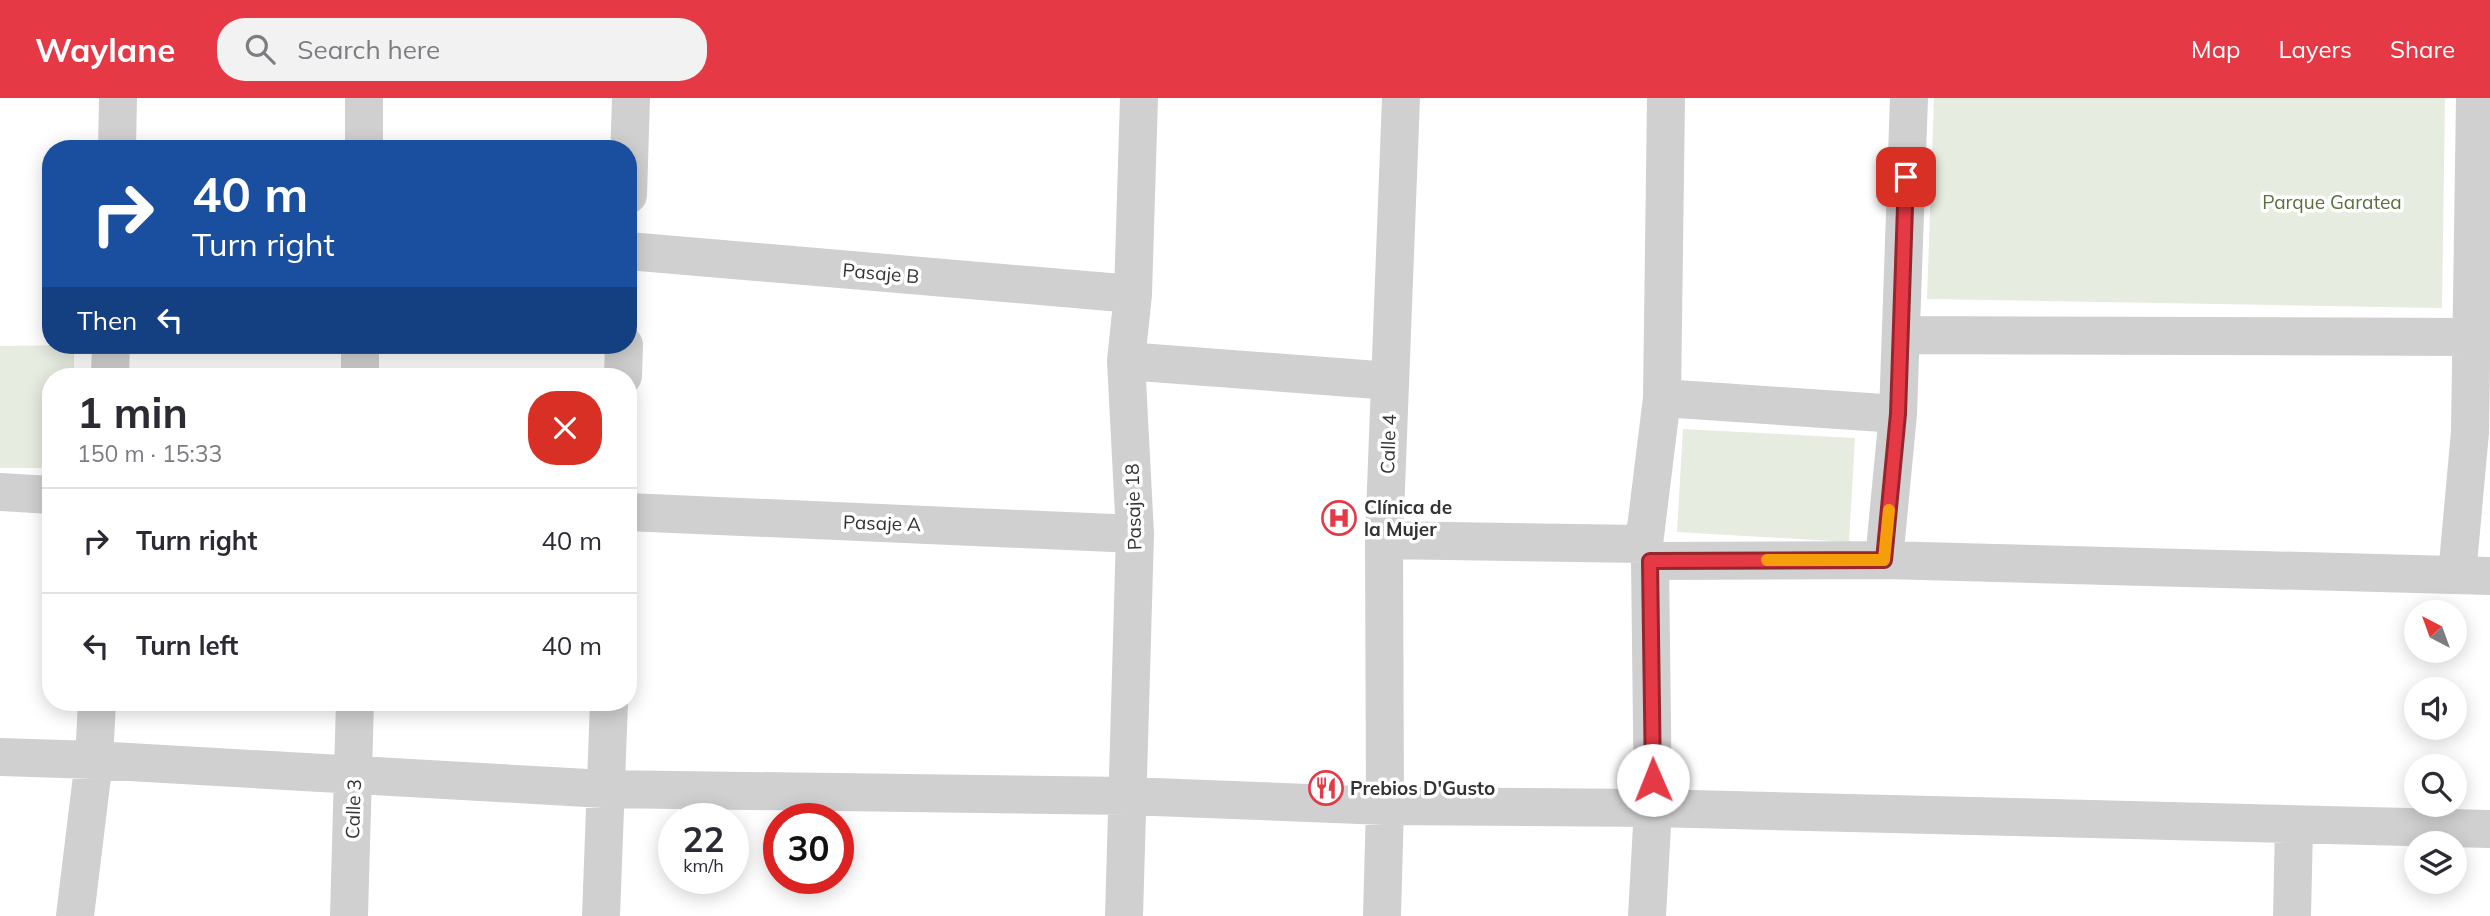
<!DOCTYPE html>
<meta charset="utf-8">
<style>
:root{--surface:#fff;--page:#f2f2f3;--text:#2b2b33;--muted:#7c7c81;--line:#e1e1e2;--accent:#e63946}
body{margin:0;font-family:Mulish,sans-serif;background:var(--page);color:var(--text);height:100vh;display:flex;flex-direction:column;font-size:26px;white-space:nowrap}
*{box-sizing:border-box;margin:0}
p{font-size:23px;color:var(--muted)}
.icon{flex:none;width:38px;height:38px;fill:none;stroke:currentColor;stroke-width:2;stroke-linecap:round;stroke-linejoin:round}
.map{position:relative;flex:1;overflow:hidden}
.sheet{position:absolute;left:42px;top:270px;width:595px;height:343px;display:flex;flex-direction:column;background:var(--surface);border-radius:28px;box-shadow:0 4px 18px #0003}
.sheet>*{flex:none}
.guide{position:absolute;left:42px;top:42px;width:595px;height:214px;border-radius:28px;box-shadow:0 4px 18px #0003;background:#1a4fa0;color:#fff;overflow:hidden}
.needle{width:46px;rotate:319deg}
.controls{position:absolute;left:2404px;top:502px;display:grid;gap:14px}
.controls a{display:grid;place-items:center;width:63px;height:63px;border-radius:50%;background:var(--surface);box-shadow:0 4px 18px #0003;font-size:35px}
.speed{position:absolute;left:658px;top:705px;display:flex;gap:14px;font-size:35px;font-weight:700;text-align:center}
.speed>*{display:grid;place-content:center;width:91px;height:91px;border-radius:50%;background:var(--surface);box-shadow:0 4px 18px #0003;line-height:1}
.speed small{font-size:18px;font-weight:400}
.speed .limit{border:10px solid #d22;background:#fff;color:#111}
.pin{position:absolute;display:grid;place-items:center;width:60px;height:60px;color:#fff;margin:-30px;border-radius:14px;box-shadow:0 4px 10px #0006}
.me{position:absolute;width:77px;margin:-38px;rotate:359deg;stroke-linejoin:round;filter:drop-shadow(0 0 5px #0008)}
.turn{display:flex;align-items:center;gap:24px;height:147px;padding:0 35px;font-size:32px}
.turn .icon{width:91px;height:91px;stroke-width:2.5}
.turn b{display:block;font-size:49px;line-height:60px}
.then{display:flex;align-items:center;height:66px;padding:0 35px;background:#0003;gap:14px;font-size:26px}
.round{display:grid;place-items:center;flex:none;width:74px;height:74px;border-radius:28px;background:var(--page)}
.headline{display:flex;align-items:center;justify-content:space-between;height:119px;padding:0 35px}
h1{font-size:42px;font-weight:700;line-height:52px}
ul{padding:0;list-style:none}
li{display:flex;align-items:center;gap:21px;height:105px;padding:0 35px;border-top:2px solid var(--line)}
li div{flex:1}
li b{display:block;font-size:26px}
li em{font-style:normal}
header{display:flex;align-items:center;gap:42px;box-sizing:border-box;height:98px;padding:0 35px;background:var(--accent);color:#fff}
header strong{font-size:33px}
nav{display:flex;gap:38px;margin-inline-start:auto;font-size:24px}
.search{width:490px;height:63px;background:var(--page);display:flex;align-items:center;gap:18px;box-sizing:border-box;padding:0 24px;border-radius:28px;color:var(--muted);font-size:26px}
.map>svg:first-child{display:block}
.green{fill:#e6ecdf}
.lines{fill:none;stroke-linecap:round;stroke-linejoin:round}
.minor{stroke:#d0d0d0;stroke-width:38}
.route-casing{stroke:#96252e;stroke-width:18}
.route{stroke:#e63946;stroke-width:12}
.slow{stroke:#f59e0b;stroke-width:12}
.labels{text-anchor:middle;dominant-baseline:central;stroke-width:7;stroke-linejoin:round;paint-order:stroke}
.park-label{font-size:19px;fill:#56703f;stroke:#fff}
.street-label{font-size:19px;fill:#333;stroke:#fff}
.poi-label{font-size:19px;font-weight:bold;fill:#333;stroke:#fff;text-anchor:start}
</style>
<header>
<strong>Waylane</strong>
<div class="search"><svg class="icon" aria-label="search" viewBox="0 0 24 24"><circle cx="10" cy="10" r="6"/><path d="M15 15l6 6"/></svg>Search here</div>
<nav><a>Map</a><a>Layers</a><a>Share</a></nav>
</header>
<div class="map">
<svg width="2490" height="818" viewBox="0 0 2490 818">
<rect width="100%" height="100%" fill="#fff"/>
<path class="green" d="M1934,0h511l-3,210 -515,-9z
M74,247v31h-23v92h-51v-122z
M1683,331l172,9 -6,104 -172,-10z"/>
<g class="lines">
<path class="minor" d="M117,51l1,-51
M364,51v-51
M628,97l3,-97
M628,153l505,43
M1901,237l568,2
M1126,263l264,20
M110,278l1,-31
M360,278v-31
M623,278l1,-31
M1662,300l236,16
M0,394l51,3
M628,414l507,22
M1384,442l260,4
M1884,462l14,-146 11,-316
M1650,463l234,-1 606,16
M2457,477l13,-143 5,-334
M0,659l94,3 510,29 524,7 257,10 268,2 837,21
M75,818l19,-156 3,-58
M349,818l6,-214
M601,818l8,-214
M1124,818l11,-382 -9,-173 7,-67 6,-196
M1382,818l3,-110 -1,-266 17,-442
M1647,818l6,-108 -3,-247 -6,-17 18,-146 4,-300
M2292,818l2,-90"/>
</g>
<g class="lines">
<g class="route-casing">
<path id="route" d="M1653,682l-3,-219 234,-1 14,-146 8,-237"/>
</g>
<use href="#route" class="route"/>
<path class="slow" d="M1767,462h117l5,-50"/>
</g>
<defs>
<g id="hospital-ring" transform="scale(1.75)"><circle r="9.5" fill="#fff" stroke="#e63946" stroke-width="1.5"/><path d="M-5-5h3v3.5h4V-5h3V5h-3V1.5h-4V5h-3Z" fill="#e63946"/></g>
<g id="restaurant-ring" transform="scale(1.75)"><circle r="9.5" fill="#fff" stroke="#e63946" stroke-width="1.5"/><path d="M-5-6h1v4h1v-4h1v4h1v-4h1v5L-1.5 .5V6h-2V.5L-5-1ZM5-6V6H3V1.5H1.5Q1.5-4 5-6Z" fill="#e63946"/></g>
</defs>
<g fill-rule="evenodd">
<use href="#hospital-ring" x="1339" y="420"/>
<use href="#restaurant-ring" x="1326" y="690"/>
</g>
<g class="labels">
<g class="park-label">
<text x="2332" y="104">Parque Garatea</text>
</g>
<g class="street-label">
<text transform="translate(881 175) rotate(5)">Pasaje B</text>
<text transform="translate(1388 346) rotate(-88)">Calle 4</text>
<text transform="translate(1133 409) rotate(-92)">Pasaje 18</text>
<text transform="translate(882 425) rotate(2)">Pasaje A</text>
<text transform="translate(353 711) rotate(-88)">Calle 3</text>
</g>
<g class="poi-label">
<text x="1364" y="409">Clínica de<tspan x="1364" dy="22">la Mujer</tspan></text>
<text x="1350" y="690">Prebios D'Gusto</text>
</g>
</g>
</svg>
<div class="controls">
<a><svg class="needle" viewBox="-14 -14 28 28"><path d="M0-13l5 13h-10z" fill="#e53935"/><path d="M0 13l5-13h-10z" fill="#7c7c81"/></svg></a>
<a><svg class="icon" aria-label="sound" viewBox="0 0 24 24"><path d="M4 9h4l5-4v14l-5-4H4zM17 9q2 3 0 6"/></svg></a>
<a><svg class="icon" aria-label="search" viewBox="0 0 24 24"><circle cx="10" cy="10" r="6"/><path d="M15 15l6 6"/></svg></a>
<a><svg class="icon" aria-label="layers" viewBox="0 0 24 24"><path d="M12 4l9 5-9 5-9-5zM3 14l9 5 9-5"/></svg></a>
</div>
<div class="speed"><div>22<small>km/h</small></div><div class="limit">30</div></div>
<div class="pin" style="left:1906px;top:79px;background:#d93025"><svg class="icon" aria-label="arrive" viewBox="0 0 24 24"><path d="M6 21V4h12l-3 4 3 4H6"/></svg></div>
<svg class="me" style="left:1653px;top:682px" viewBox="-20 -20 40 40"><circle r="19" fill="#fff"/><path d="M0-13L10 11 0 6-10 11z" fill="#e63946"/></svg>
<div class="guide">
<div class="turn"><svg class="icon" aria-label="right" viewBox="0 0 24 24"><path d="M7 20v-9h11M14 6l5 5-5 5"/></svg><div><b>40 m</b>Turn right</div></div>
<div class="then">Then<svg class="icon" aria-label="left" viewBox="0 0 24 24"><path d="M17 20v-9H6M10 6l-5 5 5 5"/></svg></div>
</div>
<section class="sheet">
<div class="headline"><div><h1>1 min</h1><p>150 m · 15:33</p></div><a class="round" style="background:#d93025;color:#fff"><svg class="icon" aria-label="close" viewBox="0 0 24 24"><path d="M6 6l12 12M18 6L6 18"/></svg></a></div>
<ul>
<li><svg class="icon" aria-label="right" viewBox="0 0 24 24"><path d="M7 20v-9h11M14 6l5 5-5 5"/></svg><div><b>Turn right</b></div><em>40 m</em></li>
<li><svg class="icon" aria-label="left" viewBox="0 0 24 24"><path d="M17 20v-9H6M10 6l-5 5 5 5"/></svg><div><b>Turn left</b></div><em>40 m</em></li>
</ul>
</section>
</div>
